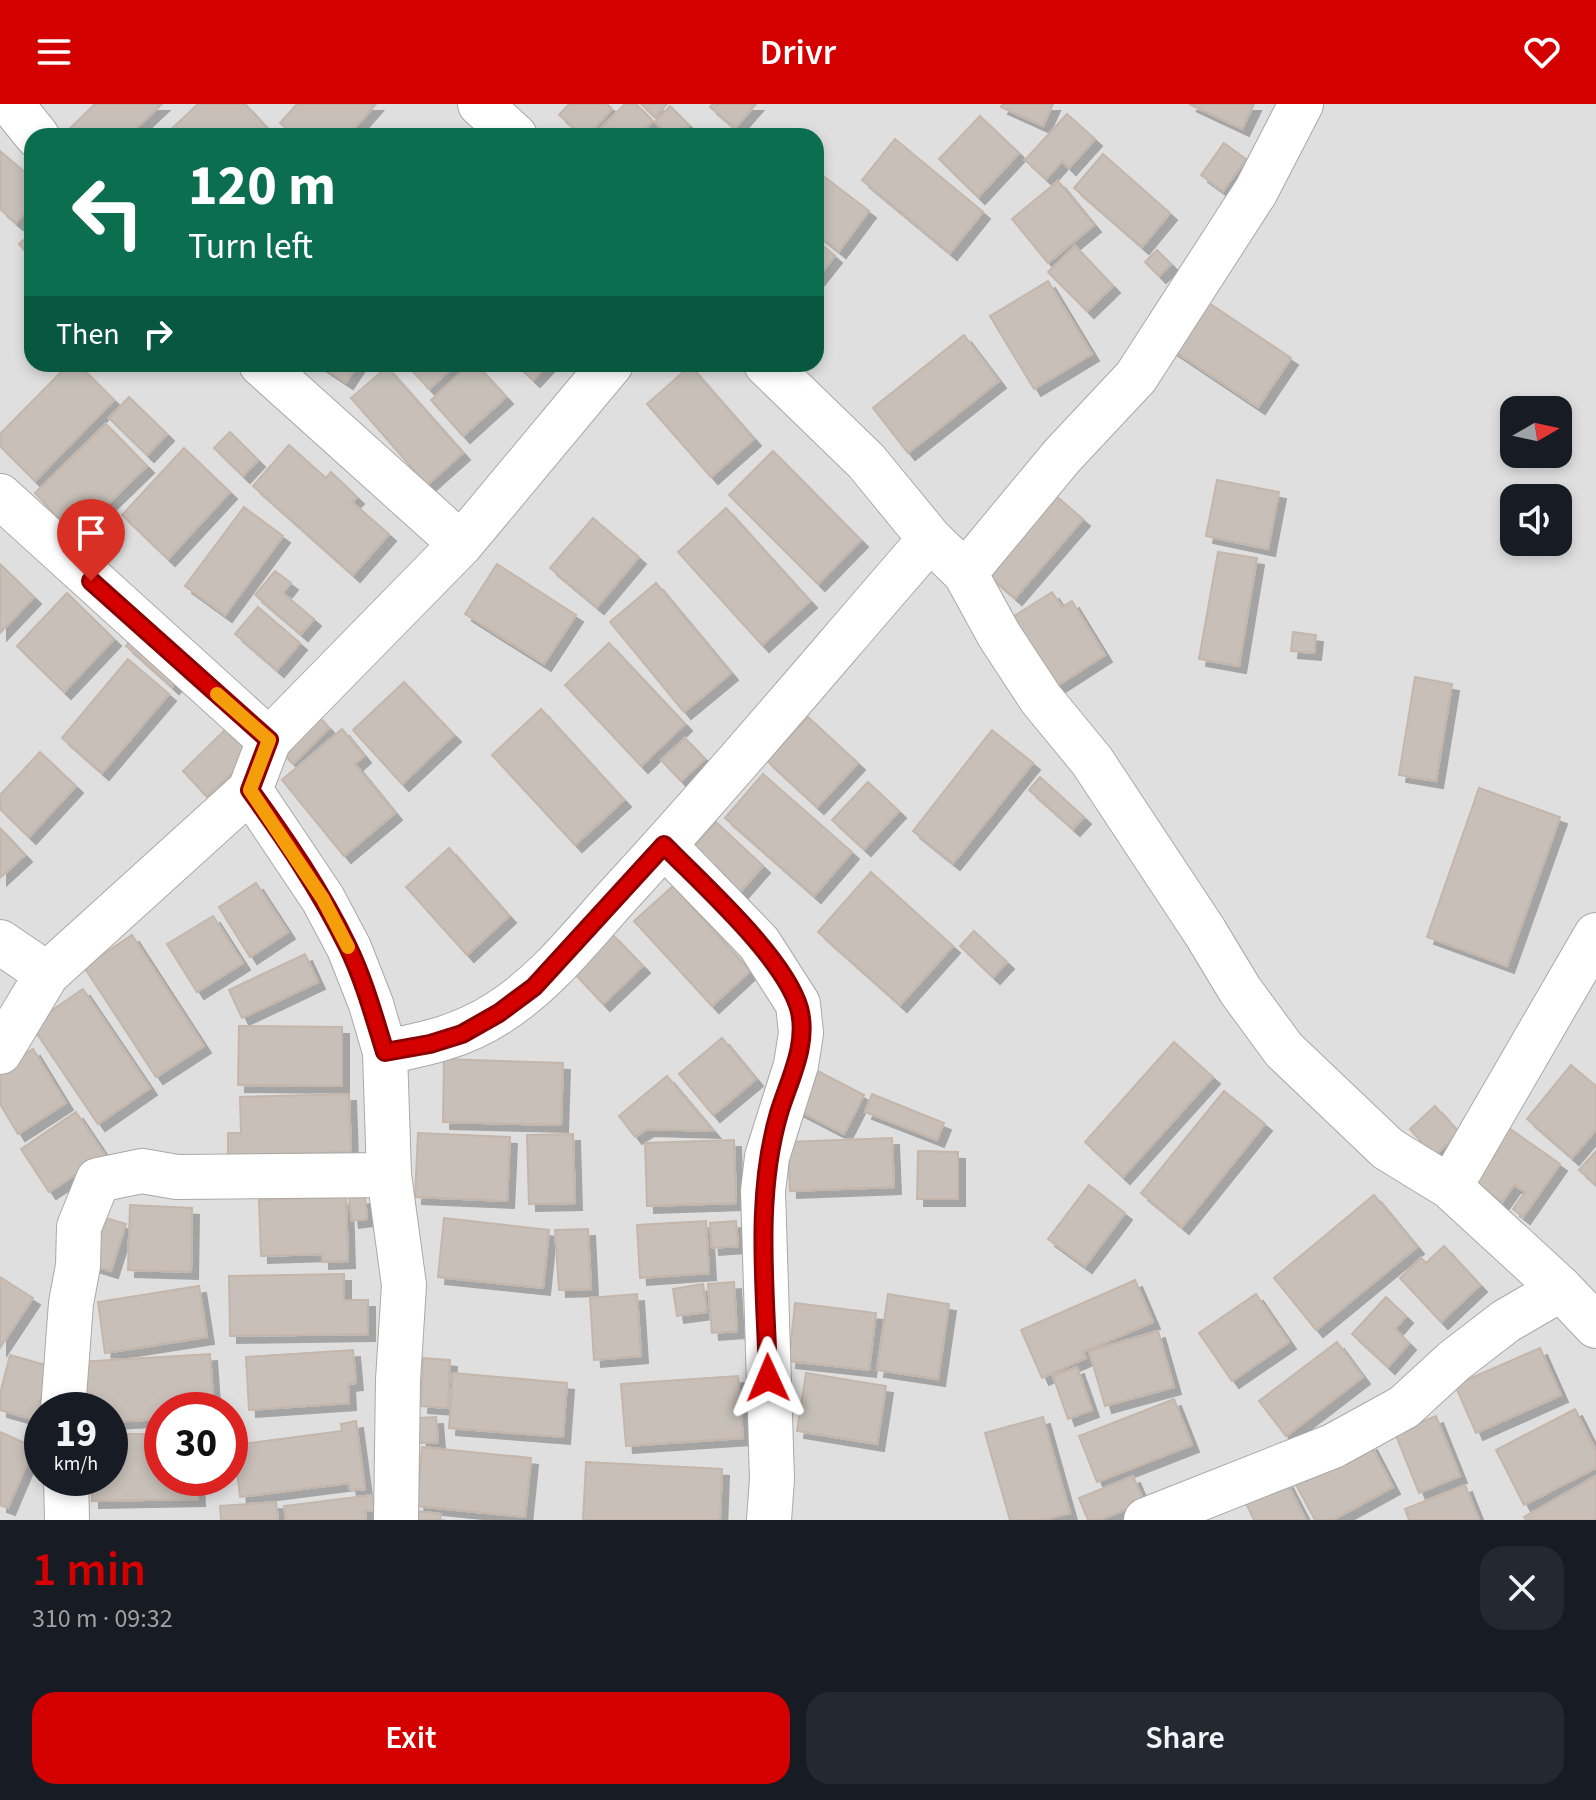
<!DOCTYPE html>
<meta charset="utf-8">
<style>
:root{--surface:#171b24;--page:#242831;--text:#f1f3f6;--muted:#9ea1a6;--accent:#d40000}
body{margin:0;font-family:"Source Sans 3",sans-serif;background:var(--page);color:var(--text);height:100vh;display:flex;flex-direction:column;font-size:30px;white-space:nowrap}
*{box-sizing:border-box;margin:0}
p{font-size:26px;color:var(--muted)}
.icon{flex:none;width:44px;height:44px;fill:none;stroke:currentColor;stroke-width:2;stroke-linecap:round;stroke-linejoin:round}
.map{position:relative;height:1416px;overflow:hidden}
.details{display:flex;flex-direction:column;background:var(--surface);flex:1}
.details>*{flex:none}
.banner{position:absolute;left:24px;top:24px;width:800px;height:244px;border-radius:24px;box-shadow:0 4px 12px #0003;background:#0b6e4f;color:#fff;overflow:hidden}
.needle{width:52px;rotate:81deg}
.tools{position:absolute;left:1500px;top:292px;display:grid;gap:16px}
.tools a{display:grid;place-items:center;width:72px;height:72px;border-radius:16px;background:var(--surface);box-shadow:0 4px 12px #0003;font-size:40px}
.speed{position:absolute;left:24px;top:1288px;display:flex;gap:16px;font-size:40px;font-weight:700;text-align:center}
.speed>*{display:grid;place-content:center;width:104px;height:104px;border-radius:50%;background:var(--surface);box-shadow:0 4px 12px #0003;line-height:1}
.speed small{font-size:20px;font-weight:400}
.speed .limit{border:12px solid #d22;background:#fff;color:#111}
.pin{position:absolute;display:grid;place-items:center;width:68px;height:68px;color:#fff;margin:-82px -34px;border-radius:50% 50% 50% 0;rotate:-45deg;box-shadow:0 0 8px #0007}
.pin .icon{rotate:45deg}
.me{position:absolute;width:88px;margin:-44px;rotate:359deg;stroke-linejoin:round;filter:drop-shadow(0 0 6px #0008)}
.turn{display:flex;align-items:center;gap:28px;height:168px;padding:0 32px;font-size:36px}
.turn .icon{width:104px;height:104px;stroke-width:2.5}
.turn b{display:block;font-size:56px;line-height:68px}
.then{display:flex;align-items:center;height:76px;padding:0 32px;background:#0003;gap:16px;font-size:30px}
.round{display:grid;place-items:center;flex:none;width:84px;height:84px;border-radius:24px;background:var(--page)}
.headline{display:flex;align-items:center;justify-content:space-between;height:136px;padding:0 32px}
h1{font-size:48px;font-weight:600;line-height:60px;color:var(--accent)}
.cta{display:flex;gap:16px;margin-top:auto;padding:16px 32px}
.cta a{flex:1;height:92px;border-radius:24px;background:var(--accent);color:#fff;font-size:32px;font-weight:600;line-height:92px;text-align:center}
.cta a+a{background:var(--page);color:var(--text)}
header{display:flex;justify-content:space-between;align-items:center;height:104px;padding:0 32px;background:var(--accent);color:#fff;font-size:36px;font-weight:600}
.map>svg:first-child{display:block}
.residential{fill:#e0dfdf;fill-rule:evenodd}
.building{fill:#c7bfb8;stroke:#c4b6ab;stroke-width:2;filter:url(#shadow)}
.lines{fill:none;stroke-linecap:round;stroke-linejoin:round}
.minor-casing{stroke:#a9a9a9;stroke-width:46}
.minor{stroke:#fff;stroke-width:44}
.route-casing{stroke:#8a0000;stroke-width:20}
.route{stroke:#d40000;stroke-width:14}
.slow{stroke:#f59e0b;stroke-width:14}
</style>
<header><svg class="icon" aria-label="menu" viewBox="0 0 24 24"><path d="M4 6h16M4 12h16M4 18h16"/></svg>Drivr<svg class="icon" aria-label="heart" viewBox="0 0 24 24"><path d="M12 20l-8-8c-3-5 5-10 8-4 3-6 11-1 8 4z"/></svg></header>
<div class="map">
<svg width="1596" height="1416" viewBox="0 0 1596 1416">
<defs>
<filter id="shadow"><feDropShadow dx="7" dy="7" stdDeviation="0" flood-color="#0004"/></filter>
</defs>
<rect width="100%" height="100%" fill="#f2efe9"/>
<path class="residential" d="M0,0h1596v1416h-1596zM32,32h784v228h-784zM1514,306h44v44h-44zM1514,394h44v44h-44zM42,1306h68v68h-68zM162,1306h68v68h-68z"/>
<path class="building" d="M95,0h67l-34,32h-66z
M198,0h47l21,23 -10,9h-92z
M297,0h79l-28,32h-53l-15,-13z
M569,0h38l5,5 -24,27h-5l-24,-21z
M625,0h11l17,17 -15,15h-45z
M641,0h26l-12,13z
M713,0h43l-21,24 -25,-21z
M1003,0h50l-10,22 -42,-19z
M1189,0h65l-12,25z
M670,2l19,19 -11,11h-10l-13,-14z
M1067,10l28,25 -26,29 -7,-7 -16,18 -21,-19z
M980,12l39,37 -41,44 -39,-38z
M895,35l88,73 -33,41 -88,-73z
M1224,39l22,16 -23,32 -22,-16z
M0,47l32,27v26l-16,19 -16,-14z
M1103,50l67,59 -28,34 -68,-59z
M822,71l47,36 -30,40 -23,-18v-50z
M1058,77l36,44 -46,38 -36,-44z
M32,129v27l-13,-16z
M816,136l19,16 -19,24z
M1075,142l38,40 -26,25 -39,-39z
M1157,146l14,14 -12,12 -14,-14z
M1048,177l44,73 -58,35 -44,-73z
M1203,195l88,59 -33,49 -88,-59z
M964,231l35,46 -91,72 -35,-45z
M69,260h9l36,36 -79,81 -35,-35v-12z
M319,260h39l-12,18z
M406,260h51l-28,25z
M470,260h6l30,33 -43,39 -32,-36z
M516,260h32l-15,16z
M690,262l64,73 -43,38 -64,-73z
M387,263l76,86 -36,32 -76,-87z
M129,293l38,37 -20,21 -38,-37z
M106,320l41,42 -72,70 -40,-43z
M230,328l28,28 -15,16 -29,-28z
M289,341l37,33 5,-6 26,25 -5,5 37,32 -36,41 -100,-89z
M184,344l46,44 -62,67 -46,-44z
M773,347l88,89 -43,44 -89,-89z
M1217,376l62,12 -11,57 -62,-13z
M1055,391l28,24 -68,79 -28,-24z
M244,403l39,29 -58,79 -40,-29z
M726,404l84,93 -48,44 -84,-93z
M593,414l46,39 -42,50 -47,-39z
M1218,448l39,6 -18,108 -40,-7z
M0,460l34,33 -34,36z
M497,460l79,51 -32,49 -79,-50z
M275,467l16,12 -8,10 31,26 -13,15 -46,-39z
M656,479l75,90 -47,39 -74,-90z
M1052,488l10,15 10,-6 33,54 -53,34 -44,-69z
M67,489l47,46 -50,53 -47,-46z
M258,503l42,36 -23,27 -42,-36z
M1293,528l23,3 -2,18 -23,-2z
M137,529l47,40 -12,14 -46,-41z
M609,539l76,81 -44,42 -76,-81z
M128,555l41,35 -67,79 -40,-35z
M1415,573l37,7 -16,97 -37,-6z
M404,578l50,53 -52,49 -49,-54z
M541,605l83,91 -49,45 -83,-90z
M316,610l13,14 -36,36 -13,-14z
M808,613l50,46 -41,44 -50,-46z
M229,622l25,26 -47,45 -24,-26z
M342,625l22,27 -9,8 40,49 -51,43 -62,-76z
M992,626l41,33 -80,100 -40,-32z
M685,634l20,21 -24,22 -20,-21z
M40,648l36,34 -47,51 -29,-28v-14z
M763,670l89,78 -38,44 -89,-78z
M1040,673l44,40 -11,12 -44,-39z
M868,678l31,29 -35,38 -32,-29z
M1479,684l81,29 -53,149 -80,-29z
M716,718l47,44 -30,34 -48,-44z
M0,724l25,27 -25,23z
M449,744l60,68 -42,39 -61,-68z
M871,768l82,74 -53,59 -82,-73z
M256,779l32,49 -38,25 -31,-50z
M673,782l77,85 -38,35 -78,-85z
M213,812l30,47 -46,29 -30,-48z
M974,827l33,31 -14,15 -33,-31z
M612,830l31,32 -40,38 -30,-32z
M132,831l72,111 -48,31 -72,-110z
M305,850l13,28 -76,36 -13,-28z
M83,885l67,99 -52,36 -67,-99z
M239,922l103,1v59l-104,-1z
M722,934l34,41 -43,36 -34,-41z
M1174,938l39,35 -90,100 -38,-35z
M33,945l33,54 -48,31 -18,-30v-34z
M444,955l119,4 -2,62 -118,-3z
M806,961l58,30 -20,39 -58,-30z
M1571,961l25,21v44l-24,28 -45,-39z
M667,972l46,55 -66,-2 -12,8 -16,-21z
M1224,987l41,33 -83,103 -41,-34z
M349,990l2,58 -123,3v-22h13l-1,-36z
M872,990l72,29 -7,17 -72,-28z
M1435,1002l24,27 -25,23 -24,-27z
M76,1008l29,43 -56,37 -28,-43z
M1506,1022l54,38 -37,53 -10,-8 12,-17 -11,-7 -12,17 -32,-23z
M418,1029l92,4 -3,64 -92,-4z
M573,1030l2,69 -46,1 -2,-69z
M892,1034l2,49 -104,4 -2,-49z
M734,1036l2,63 -89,3 -2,-63z
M918,1047l40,1v47h-41z
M1596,1047v34l-17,-15z
M1089,1081l36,28 -40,53 -37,-27z
M1374,1091l43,52 -101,83 -42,-52z
M346,1093l2,64 -26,1v-8l-61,2 -2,-56z
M365,1093l2,22 -15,2 -3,-23z
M130,1101l62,3 -1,64 -63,-2z
M102,1113l24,7 -15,47 -23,-7z
M444,1114l105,12 -6,58 -105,-11z
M706,1117l3,52 -69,5 -3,-53z
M736,1117l2,25 -26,2 -2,-25z
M588,1125l3,60 -32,1 -4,-60z
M1444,1142l36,39 -39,37 -41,-44 21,-20 5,5z
M344,1170v26h24v34l-138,2 -1,-60z
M0,1173l33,21 -33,50z
M1135,1176l18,42 -70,30 3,6 -44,20 -21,-48z
M734,1178l3,49 -25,2 -4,-49z
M703,1180l4,28 -30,4 -4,-27z
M199,1182l8,51 -102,16 -7,-51z
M637,1190l4,62 -47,4 -4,-62z
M888,1190l61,10 -11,75 -61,-9z
M1256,1190l33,48 -57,39 -33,-48z
M1386,1193l20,19 -11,13 14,14 -21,24 -36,-33z
M795,1199l81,10 -7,57 -80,-9z
M1158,1227l16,56 -69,19 -16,-55z
M1337,1238l26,35 -77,59 -27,-35z
M1540,1244l21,47 -85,38 -21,-48z
M353,1246l3,33 -8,1 1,19 -100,7 -3,-53z
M210,1250l4,56h-52v9l-52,3v-12h-11l-1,-11 -16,1 -3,-38z
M10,1251l39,11 -14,54 -35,-10v-16z
M423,1254l27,2 -2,48 -27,-2z
M1077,1263l15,43 -24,9 -15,-43z
M453,1269l114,10 -4,54 -114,-9z
M806,1269l80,13 -9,58 -80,-13z
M738,1272l5,62 -117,8 -5,-62z
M1174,1295l18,46 -95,37 -18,-46z
M1575,1305l21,42v17l-72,37 -28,-55z
M1436,1312l24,60 -41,17 -24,-60z
M436,1313l2,25 -18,1 -2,-25z
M1043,1313l27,96 -26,7h-34l-25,-87z
M356,1317l9,68 -15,1 -1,-7 -109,14 -6,-52 108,-14 -1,-7z
M0,1328l34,15 -26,61 -8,-3z
M110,1330h52v44h35l1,21 -106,2v-23h18z
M1370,1339l23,44 -60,33h-18l-20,-37z
M422,1343l109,11 -6,59 -108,-11z
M586,1358l136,7 -2,51h-137z
M1133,1372l11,26 -44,18h-12l-9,-22z
M1596,1372v44h-70l-2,-3z
M1286,1377l20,39h-52l-9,-19z
M1465,1381l14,35h-70l-4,-11z
M372,1391l3,15 -10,1 1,9h-80l-2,-14z
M276,1398l2,18h-57l-1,-14z
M416,1407l25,3 -1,6h-25z"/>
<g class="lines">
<g class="minor-casing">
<path id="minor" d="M11,0l26,32
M480,0l35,32
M261,260l200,180
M766,260l100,97 64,78 35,34 34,62 42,64 51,62 113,171 35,58 44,60 104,99 62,38 111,102 35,37
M0,392l269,244
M965,469l97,-117 74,-79 120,-186 45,-87
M250,686l73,109 26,49 22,56 14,48 4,123 15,110 -6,95 -2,140
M664,741l95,98 39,61 3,29 -5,32 -29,92 -4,34 9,288 -3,41
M0,838l47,32
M0,948l47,-78 203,-184 19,-50 192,-196 150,-180
M385,948c41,-8 78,-16 113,-39 51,-32 89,-84 129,-127 104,-113 202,-231 303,-347
M1450,1083l146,-252
M63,1306l8,-107 7,-37 1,-39 19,-47 44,-9 35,6 212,-2
M66,1374l1,42
M1146,1416l187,-74 71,-39 50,-46 52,-40 55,-32"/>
</g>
<use href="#minor" class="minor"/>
</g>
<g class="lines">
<g class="route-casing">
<path id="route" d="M91,477l178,159 -19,50c36,50 71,101 98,157 16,33 26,70 37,105l45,-8 32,-10 37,-21 35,-26 130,-142c38,39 120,112 135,163 10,36 -10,72 -20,105 -25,86 -13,177 -11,265"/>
</g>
<use href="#route" class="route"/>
<path class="slow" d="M217,590l52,46 -19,50 73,109 25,48"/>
</g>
</svg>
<div class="tools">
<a><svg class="needle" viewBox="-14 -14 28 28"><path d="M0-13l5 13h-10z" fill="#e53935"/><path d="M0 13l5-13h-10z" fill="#9ea1a6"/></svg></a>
<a><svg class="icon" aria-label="sound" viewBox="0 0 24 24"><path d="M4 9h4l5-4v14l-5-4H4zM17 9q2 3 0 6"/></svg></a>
</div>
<div class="speed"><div>19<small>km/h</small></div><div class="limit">30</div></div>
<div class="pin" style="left:91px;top:477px;background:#d93025"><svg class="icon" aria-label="arrive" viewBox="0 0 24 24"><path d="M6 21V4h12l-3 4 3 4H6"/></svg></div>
<svg class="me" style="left:768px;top:1274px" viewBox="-20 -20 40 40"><path d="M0-17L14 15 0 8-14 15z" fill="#d40000" stroke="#fff" stroke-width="4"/></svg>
<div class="banner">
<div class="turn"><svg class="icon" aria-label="left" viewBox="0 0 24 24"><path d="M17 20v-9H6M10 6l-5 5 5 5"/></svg><div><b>120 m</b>Turn left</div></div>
<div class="then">Then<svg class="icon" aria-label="right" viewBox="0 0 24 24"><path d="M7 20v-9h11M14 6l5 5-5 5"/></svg></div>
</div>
</div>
<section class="details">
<div class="headline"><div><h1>1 min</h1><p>310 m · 09:32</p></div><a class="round"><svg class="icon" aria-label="close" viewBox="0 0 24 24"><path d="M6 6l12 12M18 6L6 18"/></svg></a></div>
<div class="cta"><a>Exit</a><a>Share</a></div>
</section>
